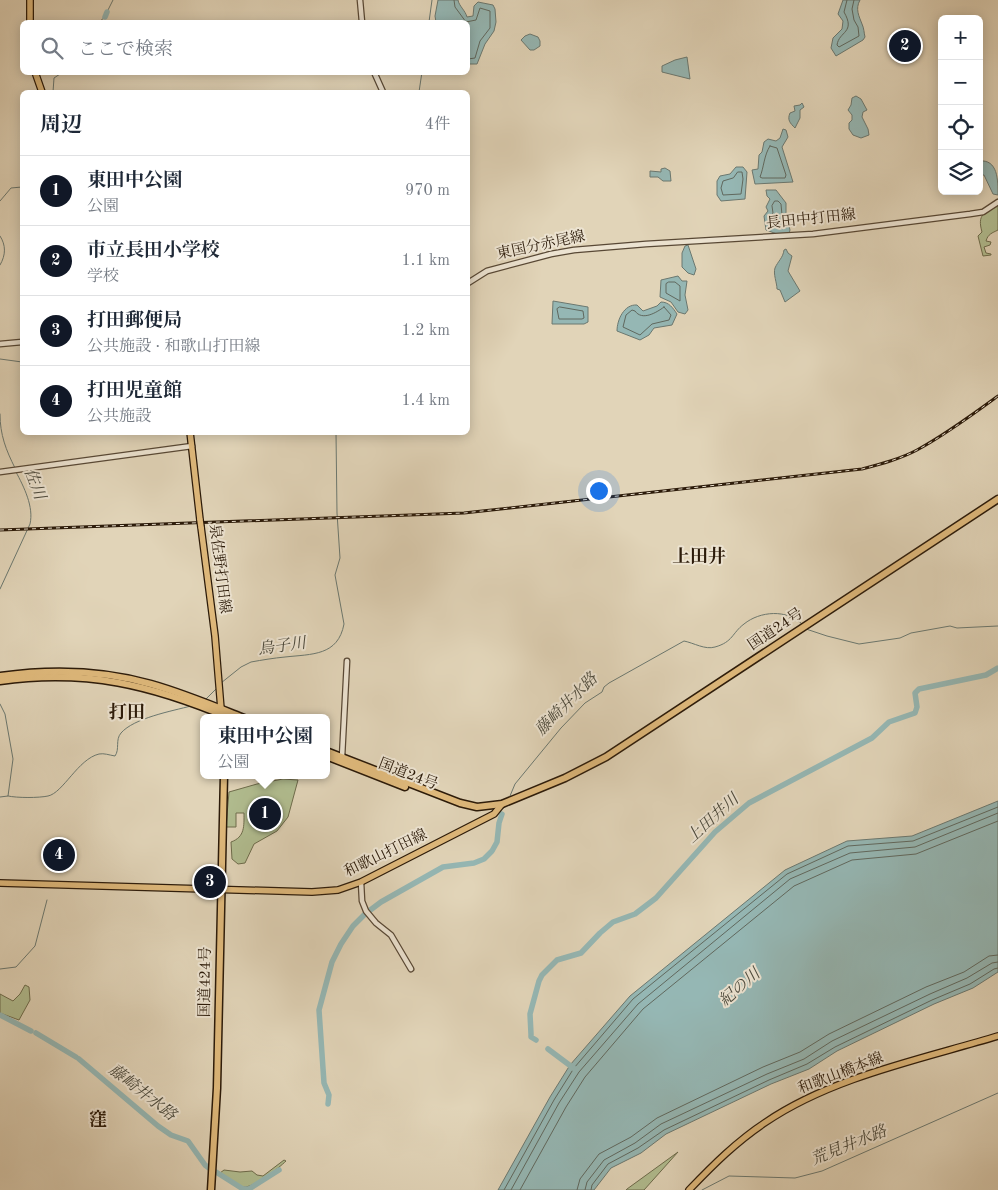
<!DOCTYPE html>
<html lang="ja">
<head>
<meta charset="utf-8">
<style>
  body { margin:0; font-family:"Old Standard TT","Noto Serif JP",serif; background:#f2f2f3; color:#1f2937 }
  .controls { position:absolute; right:15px; top:15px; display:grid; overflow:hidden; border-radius:8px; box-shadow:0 2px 12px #0003 }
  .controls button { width:45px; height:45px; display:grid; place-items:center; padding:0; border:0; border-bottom:1px solid #e0e1e3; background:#fff; color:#1f2937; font:25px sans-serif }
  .you { position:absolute; left:598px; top:490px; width:18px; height:18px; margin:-12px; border:4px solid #fff; border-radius:50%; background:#1a73e8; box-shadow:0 0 0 8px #1a73e833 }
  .badge { display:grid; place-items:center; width:32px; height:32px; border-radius:50%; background:#111827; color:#fff; font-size:16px; font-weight:700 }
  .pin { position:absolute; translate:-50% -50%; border:2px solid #fff; box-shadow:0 1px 5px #0006 }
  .popup { position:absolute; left:200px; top:714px; width:130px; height:65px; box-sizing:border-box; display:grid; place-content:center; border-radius:8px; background:#fff; filter:drop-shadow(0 1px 4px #0005); font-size:16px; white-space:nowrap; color:#747a83 }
  .popup b { font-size:19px; color:#1f2937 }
  .popup::after { content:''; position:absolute; left:50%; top:100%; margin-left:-10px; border:10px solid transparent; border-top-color:#fff }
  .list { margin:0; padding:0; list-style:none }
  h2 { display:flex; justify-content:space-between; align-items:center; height:65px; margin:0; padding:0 20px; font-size:21px }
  h2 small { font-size:16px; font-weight:400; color:#747a83 }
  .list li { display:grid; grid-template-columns:32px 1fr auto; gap:15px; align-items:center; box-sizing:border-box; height:70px; padding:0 20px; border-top:1px solid #e0e1e3 }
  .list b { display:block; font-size:19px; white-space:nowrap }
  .list p { margin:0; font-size:16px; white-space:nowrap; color:#747a83 }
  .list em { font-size:16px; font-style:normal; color:#747a83 }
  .icon { flex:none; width:28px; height:28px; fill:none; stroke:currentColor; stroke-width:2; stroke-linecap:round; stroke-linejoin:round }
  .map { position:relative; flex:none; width:998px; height:1190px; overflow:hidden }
  .search { position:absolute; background:#fff; box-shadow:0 2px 12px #0003; left:20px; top:20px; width:450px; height:55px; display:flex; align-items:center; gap:12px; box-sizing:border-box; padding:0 18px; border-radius:8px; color:#747a83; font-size:19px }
  .panel { position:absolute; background:#fff; box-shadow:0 2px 12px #0003; left:20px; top:90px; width:450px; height:345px; border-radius:8px }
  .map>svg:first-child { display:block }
  .green { fill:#b1bd90; stroke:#6e6c4c }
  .water { fill:#95b7b4; stroke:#6b7870 }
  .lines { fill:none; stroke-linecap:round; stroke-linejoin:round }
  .shore { stroke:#60685e; stroke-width:1 }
  .stream { stroke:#6b7870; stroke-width:1 }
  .river { stroke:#95b7b4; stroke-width:5.5 }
  .minor-casing { stroke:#584835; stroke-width:7 }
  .major-casing { stroke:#2b1a09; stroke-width:8 }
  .highway-casing { stroke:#2b1a09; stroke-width:9 }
  .minor { stroke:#ece3d1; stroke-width:4.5 }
  .major { stroke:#e0ba7c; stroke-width:5.5 }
  .highway { stroke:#e0ba7c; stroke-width:6 }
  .rail-casing { stroke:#2b1a09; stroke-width:3 }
  .rail { stroke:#ece3d1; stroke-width:1; stroke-dasharray:4; stroke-linecap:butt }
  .major-bridge-casing { stroke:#2b1a09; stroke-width:8; stroke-linecap:butt }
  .major-bridge { stroke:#e0ba7c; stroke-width:5.5 }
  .labels { text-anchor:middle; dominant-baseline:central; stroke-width:4; stroke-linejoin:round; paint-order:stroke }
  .street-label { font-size:15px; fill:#2b1a09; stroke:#ece3d1 }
  .water-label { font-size:16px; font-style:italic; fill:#4b493c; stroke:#ece3d1 }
  .quarter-label { font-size:18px; font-weight:bold; fill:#2b1a09; stroke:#ece3d1 }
</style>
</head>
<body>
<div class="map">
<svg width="998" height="1190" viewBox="0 0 998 1190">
  <rect width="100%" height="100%" fill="#e1d4b8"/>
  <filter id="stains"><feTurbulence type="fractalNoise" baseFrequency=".004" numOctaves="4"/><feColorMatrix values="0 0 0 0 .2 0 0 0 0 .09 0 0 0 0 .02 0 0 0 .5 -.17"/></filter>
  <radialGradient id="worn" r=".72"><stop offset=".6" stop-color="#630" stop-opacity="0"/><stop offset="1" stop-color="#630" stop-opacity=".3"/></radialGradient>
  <!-- green -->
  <g class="green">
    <path d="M998 206V230C992 233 988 234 986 241L991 242 990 245 984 247 986 253 991 254V255L983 256 978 236 982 232C977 214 984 213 998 206Z"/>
    <path d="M283 779 298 780 288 817 277 831 254 844 245 863 238 864 232 859 231 842C245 837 244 826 244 813H236V827H226L229 792 257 784Z"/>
    <polygon points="25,985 29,987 30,1000 19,1020 0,1013 0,994 13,1001 20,994"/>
    <polygon points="678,1152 644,1190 626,1190 627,1189"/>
    <path d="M284 1160 286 1161C279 1168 251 1190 241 1187 234 1184 227 1178 220 1173L224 1170 240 1172 252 1171 257 1175 263 1176Z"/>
  </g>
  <!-- water -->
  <g class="water">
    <path d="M438 0H458C459 6 465 10 467 17L473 16 474 6 478 2 493 5 495 9 496 22 494 31 485 44 477 64H468V22H436L435 16Z"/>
    <path d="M843 0H860C855 9 859 16 862 24 864 28 864 33 865 37L863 40 836 56 831 48 833 38 842 29 843 21 838 14Z"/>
    <polygon points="530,34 538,37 540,41 540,46 534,50 530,50 521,40 525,36"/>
    <polygon points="687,57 690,79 662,72 662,66 675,60"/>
    <polygon points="856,96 861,99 867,110 863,112 862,117 868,129 869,135 861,138 853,135 849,129 849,123 852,120 852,115 848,110 851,105 852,98"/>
    <path d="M802 103 804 107 800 110V118L795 128C790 123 787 120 790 113L795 111 794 106 800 105Z"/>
    <polygon points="783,129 786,130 788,137 782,147 793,182 755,184 752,170 758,169 759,155 762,152 764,142 768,139 776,141 780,138"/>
    <path d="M979 161C998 159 998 180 998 195L993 194 984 175H979Z"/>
    <polygon points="736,167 743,167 747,172 745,199 721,201 717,195 717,181 720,176 730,174"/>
    <polygon points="665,168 670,171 671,181 663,181 658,177 650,177 650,171 661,172 661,169"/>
    <polygon points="766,190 776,190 786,203 786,214 790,230 789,234 777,234 766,230 764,216 768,211 766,207 770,199 767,196"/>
    <polygon points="688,245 696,269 694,275 688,273 682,267 682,253 685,246"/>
    <path d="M786 249 788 253 792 256 788 271 800 291 785 302 780 290 777 289C777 283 773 274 775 268 778 261 783 258 784 250Z"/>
    <polygon points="678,276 682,281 687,281 685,295 688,310 685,314 678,312 671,302 660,297 661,280"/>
    <polygon points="553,301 588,307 588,322 584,324 552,324"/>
    <path d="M661 302C669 302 673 308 677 314L672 325 654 328 649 335 640 340 617 331C617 320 624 304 637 305L643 311 657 306Z"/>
    <polygon points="998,801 998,972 973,988 934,1004 837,1051 809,1069 771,1084 666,1134 641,1153 611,1168 594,1190 498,1190 550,1097 570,1065 630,996 785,870 847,841 912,836"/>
  </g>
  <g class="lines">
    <!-- shore -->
    <g class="shore">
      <polyline points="454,0 455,7 466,22 476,20 480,8 490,11 490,28 480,41 475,58 468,59"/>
      <path d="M847 0 844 12C856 33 839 31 837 45L839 47 859 36 858 27 854 20 852 9 854 0"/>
      <path d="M770 146 777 148 786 175 785 178H762L760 177C764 167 764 155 770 146Z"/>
      <polygon points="738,172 742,172 743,179 741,194 723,195 721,188 723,181 733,178"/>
      <polygon points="775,201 778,201 781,204 783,226 781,229 770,224 769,218 773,213 772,206"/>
      <polygon points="669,282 675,282 680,286 680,301 666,293 666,284"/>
      <polygon points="560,307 583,311 584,318 582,319 559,319 557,309"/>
      <path d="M664 307 671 315 669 320 652 324 640 335 623 327 626 315 632 310 635 311C642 321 656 313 664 307Z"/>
      <polyline points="504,1190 554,1100 574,1068 633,999 787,874 848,846 913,841 998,807"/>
      <polyline points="511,1190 559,1103 579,1072 638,1004 790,879 850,853 915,847 998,813"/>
      <polyline points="520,1190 566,1107 585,1077 643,1009 794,886 852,860 916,854 998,821"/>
      <polyline points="577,1190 580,1179 599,1154 631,1137 657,1118 763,1067 800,1052 829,1034 926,987 964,972 989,956 998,955"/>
      <polyline points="585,1190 587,1182 604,1160 635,1143 661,1124 767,1074 804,1059 832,1041 930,994 967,978 992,963 998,962"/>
      <polyline points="591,1190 592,1185 608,1164 638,1148 664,1130 769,1080 807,1064 835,1047 932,1000 970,984 994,969 998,968"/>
    </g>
    <!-- stream -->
    <g class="stream">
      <polyline points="107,12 113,0"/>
      <polyline points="99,22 105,17"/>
      <polyline points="429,22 432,0"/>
      <polyline points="53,92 54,78 63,72"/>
      <polyline points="419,92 422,72"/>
      <polyline points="0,201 11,188 22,187"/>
      <path d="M0 236C6 245 6 255 0 265"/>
      <polyline points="0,359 22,362"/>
      <path d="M0 414C0 435 6 450 15 468"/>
      <path d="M0 589 30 524C34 507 24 487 16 472"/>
      <polyline points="806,629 827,636 859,644 900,638 911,633 950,626 957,628 998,626"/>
      <path d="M221 683 241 667 251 662C262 660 274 658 285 657 312 654 338 656 344 624L335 575 340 558 337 513 336 432"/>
      <polyline points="206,699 217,688"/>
      <polyline points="0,704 5,714 13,759 8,796 0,797"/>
      <path d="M8 796C17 798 39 798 48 796 63 793 78 759 99 754 104 753 109 755 115 756 120 749 115 740 121 733 134 718 172 711 191 706"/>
      <path d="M510 796 515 784 561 728 585 703 602 692 604 687 609 683 684 641C694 643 705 650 715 647 733 642 732 633 744 624 760 611 787 609 802 624"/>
      <polyline points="0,969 16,967 35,946 47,900"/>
      <polyline points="702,1190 729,1176 795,1178 822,1171 998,1093"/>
    </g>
    <!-- river -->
    <g class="river">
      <polyline points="105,17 107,12"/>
      <polyline points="0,1015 31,1031"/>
      <polyline points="36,1033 76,1057"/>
      <polyline points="536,1040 531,1037 531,1034 530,1014 539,981 542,975 557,960 581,953 600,933 613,922 635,914 656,898 715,832 749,803 872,738 889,722 915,713 917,707 915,693 919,689 986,675 998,668"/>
      <polyline points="548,1049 576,1070"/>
      <polyline points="79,1059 158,1126 171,1135 188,1141 205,1165 209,1168"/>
      <polyline points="328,1104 329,1095 324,1083 319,1010 332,962 341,944 353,926 365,914 381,902 443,867 474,863 484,859 492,851 497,842 499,823 502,814"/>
      <polyline points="216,1172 243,1189 249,1189 279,1170"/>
    </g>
    <!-- minor casing -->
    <g class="minor-casing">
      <g id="minor">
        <polyline points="360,0 362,22"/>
        <polyline points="374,72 383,92"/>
        <polyline points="468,283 487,271 551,254 574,250 646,244 813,234 970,214 983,212 998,202"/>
        <polyline points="0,344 22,342"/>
        <polyline points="0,472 192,446"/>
        <polyline points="342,757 347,661"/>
        <polyline points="361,882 362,901 366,911 376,923 391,935 411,969"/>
      </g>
    </g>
    <!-- major casing -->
    <g class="major-casing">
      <g id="major">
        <polyline points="30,22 30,0"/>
        <polyline points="35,72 42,92"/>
        <polyline points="190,432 200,520"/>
        <polyline points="201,527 215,636 221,709"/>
        <polyline points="0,883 312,892 338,890 361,882 494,814 502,804"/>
        <path d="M689 1190C713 1165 737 1141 766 1122 832 1077 922 1059 998 1036"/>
      </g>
    </g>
    <!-- highway casing -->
    <g class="highway-casing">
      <g id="highway">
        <path d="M0 676C50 669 102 670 151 684 183 693 214 706 244 718"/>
        <path d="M0 681C87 669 151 685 230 718"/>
        <polyline points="326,751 460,803 477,807 502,804 565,778 606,757 998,499"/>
        <polyline points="326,756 405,787"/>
        <polyline points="211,1190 217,1088 224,775"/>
      </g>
    </g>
    <!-- minor -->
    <use href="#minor" class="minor"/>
    <!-- major -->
    <use href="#major" class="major"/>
    <!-- highway -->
    <use href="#highway" class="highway"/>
    <!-- rail casing -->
    <g class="rail-casing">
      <path id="rail" d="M0 530 464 513 862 469C881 464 900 459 917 450 945 435 972 415 998 396"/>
    </g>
    <!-- rail -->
    <use href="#rail" class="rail"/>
    <!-- major-bridge casing -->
    <g class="major-bridge-casing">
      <polyline id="major-bridge" points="200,520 201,527"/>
    </g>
    <!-- major-bridge -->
    <use href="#major-bridge" class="major-bridge"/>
  </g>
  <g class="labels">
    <!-- street labels -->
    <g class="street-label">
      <text transform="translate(811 220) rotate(-6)">長田中打田線</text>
      <text transform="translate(541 246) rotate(-12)">東国分赤尾線</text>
      <text transform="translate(219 569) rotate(83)">泉佐野打田線</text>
      <text transform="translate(776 630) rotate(-34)">国道24号</text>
      <text transform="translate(408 775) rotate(21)">国道24号</text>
      <text transform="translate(386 854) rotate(-26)">和歌山打田線</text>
      <text transform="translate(206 982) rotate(-89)">国道424号</text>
      <text transform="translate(841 1074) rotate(-21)">和歌山橋本線</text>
    </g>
    <!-- water labels -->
    <g class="water-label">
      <text transform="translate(34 484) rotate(69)">佐川</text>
      <text transform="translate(282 647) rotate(-8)">烏子川</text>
      <text transform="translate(567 705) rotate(-45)">藤崎井水路</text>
      <text transform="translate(713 819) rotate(-42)">上田井川</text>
      <text transform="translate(740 988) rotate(-41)">紀の川</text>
      <text transform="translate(142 1093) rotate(38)">藤崎井水路</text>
      <text transform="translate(849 1146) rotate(-22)">荒見井水路</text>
    </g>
    <!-- quarter labels -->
    <g class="quarter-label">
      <text x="699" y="557">上田井</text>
      <text x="127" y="713">打田</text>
      <text x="98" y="1120">窪</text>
    </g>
  </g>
  <rect width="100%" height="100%" filter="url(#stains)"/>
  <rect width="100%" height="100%" fill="url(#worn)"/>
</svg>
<div class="controls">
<button>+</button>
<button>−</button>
<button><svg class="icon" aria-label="locate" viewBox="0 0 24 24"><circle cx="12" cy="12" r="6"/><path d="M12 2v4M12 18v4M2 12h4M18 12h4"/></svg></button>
<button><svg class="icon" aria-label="layers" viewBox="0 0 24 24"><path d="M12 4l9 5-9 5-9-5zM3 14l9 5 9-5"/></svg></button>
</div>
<div class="you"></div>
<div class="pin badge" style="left:265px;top:814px">1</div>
<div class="popup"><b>東田中公園</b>公園</div>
<div class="pin badge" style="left:905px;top:46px">2</div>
<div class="pin badge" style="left:210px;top:882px">3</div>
<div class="pin badge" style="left:59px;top:855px">4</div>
<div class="search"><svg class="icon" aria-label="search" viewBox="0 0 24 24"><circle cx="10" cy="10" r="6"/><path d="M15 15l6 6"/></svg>ここで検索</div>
<section class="panel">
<h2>周辺<small>4件</small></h2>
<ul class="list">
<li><span class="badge">1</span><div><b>東田中公園</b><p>公園</p></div><em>970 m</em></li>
<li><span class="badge">2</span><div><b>市立長田小学校</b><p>学校</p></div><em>1.1 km</em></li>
<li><span class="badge">3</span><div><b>打田郵便局</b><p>公共施設 · 和歌山打田線</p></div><em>1.2 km</em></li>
<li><span class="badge">4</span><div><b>打田児童館</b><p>公共施設</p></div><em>1.4 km</em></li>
</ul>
</section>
</div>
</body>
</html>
